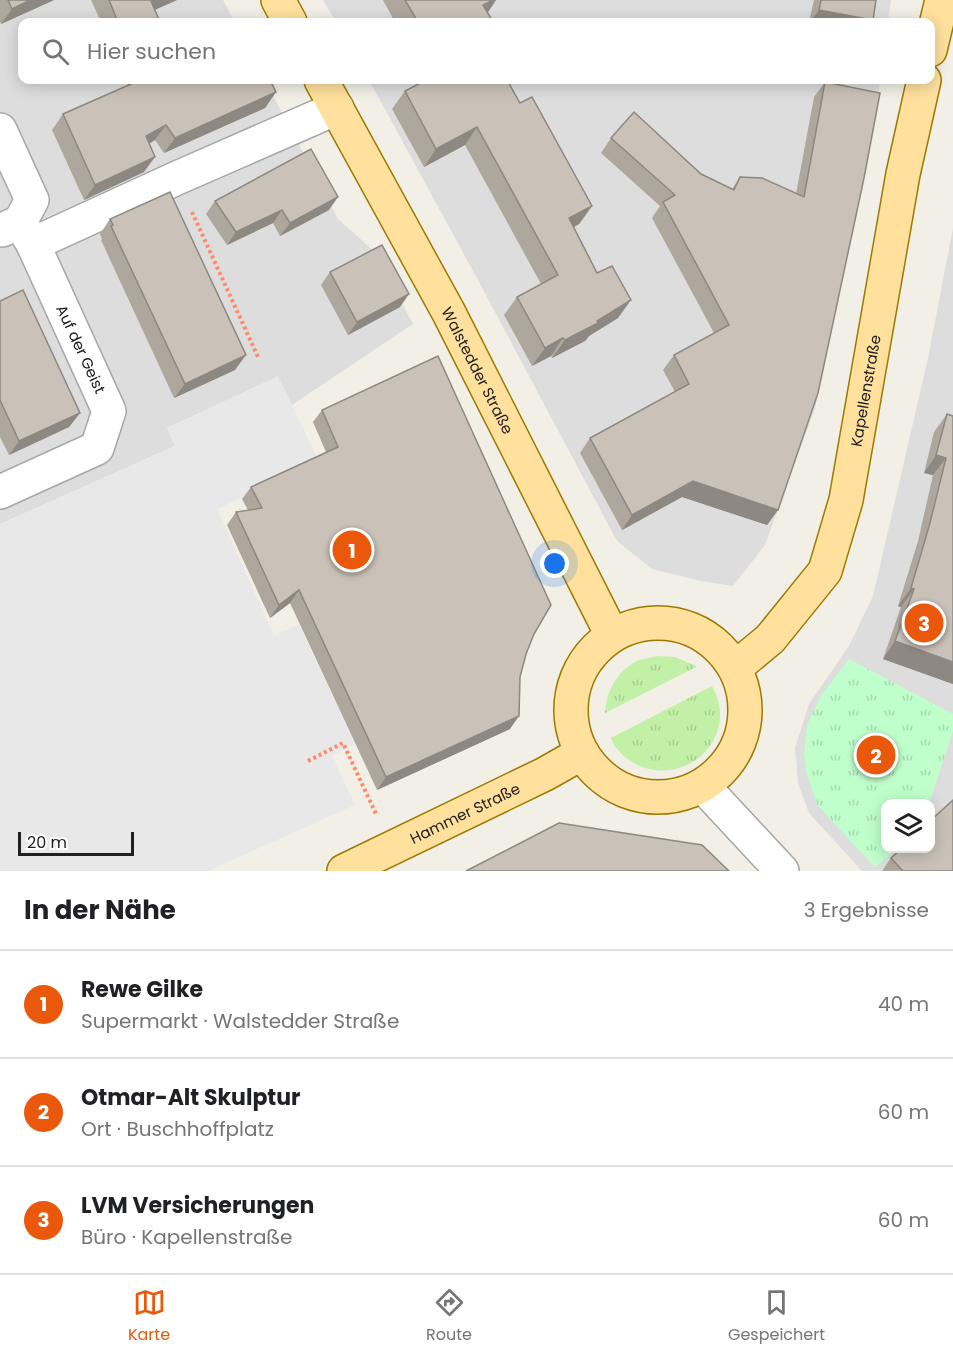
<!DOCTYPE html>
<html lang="de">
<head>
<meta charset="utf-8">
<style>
  body { margin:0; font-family:Poppins,sans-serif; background:#f6f6f6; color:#202124 }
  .controls { position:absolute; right:18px; bottom:18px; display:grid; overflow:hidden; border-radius:12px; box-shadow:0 3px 15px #0003 }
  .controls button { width:54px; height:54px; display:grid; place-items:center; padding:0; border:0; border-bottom:2px solid #e0e0e0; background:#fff; color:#202124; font:30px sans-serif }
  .scale { position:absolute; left:18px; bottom:15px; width:116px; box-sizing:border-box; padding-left:6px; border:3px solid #202020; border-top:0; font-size:16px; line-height:21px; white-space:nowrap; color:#202020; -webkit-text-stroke:4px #fff; paint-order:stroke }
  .you { position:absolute; left:555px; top:564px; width:21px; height:21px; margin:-15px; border:4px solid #fff; border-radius:50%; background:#1a73e8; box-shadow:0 0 0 9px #1a73e833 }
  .badge { display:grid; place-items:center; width:39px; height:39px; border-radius:50%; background:#ea580c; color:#fff; font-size:20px; font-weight:700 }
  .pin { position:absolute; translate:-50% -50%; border:3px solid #fff; box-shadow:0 2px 6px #0006 }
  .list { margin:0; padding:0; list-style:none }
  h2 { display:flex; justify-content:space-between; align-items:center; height:78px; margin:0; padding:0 24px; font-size:26px }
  h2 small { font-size:20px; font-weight:400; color:#757577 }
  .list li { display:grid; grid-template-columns:39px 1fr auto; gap:18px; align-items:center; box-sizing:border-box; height:108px; padding:0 24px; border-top:2px solid #e0e0e0 }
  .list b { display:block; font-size:22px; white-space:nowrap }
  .list p { margin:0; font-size:20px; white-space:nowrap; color:#757577 }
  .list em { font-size:20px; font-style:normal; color:#757577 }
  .icon { flex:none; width:33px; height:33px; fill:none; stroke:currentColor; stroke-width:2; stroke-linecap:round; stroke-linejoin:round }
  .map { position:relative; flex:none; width:953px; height:871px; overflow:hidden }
  .search { position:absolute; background:#fff; box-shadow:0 3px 15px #0003; left:18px; right:18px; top:18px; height:66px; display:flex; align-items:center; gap:15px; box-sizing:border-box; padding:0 21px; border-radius:12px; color:#757577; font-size:22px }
  .sheet { height:402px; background:#fff }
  nav { display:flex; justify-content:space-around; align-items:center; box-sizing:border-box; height:84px; border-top:2px solid #e0e0e0; background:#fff; font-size:16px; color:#757577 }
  nav a { display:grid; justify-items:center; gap:3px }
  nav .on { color:#ea580c }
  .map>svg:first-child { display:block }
  .residential { fill:#dedddd; fill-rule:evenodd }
  .grass { fill:url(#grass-tufts) }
  .park { fill:url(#park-tufts) }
  .parking { fill:#e8e8e8 }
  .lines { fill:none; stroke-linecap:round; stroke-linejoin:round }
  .minor-casing { stroke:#a7a7a7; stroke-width:36 }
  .major-casing { stroke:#9c7a00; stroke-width:36 }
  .path { stroke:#ff8a69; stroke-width:4; stroke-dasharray:3 3; stroke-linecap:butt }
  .minor { stroke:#fff; stroke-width:33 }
  .major { stroke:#ffe09d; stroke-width:33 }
  .wall { fill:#aea79e }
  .shaded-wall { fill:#8d8881 }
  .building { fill:#cac2b8; stroke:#8d8881; stroke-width:1.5 }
  .labels { text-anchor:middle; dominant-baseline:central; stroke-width:5; stroke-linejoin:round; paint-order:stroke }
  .street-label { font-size:15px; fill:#202020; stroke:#fff }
</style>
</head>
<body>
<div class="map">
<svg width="953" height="871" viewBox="0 0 953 871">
  <defs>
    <pattern id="grass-tufts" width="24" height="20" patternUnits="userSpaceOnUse" patternTransform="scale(1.5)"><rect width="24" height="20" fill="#c3f0a7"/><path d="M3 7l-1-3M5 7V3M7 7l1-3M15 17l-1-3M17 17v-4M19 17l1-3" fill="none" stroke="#a7ce8f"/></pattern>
    <pattern id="park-tufts" width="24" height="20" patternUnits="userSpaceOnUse" patternTransform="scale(1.5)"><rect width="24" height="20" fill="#c0ffcc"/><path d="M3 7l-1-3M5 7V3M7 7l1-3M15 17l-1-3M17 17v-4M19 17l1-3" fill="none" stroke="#a5daaf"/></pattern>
  </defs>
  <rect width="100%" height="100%" fill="#f2efe6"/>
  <!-- residential -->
  <g class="residential">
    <polygon points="0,0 223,0 235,22 22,22 22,80 265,80 338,219 375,252 413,324 292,405 278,377 167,428 175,446 0,524"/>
    <polygon points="323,0 891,0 888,22 336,22"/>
    <polygon points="369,80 880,80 877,105 815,408 765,545 733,586 701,581 652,569 617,541 479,282"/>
    <path d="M953 228V871H862L809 813 798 783 795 748 809 704 849 646 873 596 928 358ZM886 804H930V848H886Z"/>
  </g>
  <!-- grass -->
  <g class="grass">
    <path d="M656 656 675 657 694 665 696 667 605 713C606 692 617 671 637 661 642 659 650 658 656 656Z"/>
    <path d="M712 686C717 695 721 707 720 718 716 761 669 784 632 762 623 756 614 748 611 738Z"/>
  </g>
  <!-- park -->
  <polygon class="park" points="849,659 953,714 953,731 929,803 886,804 886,848 897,849 875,867 818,806 807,776 804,755 807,725 822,694"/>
  <!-- parking -->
  <polygon class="parking" points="278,376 319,462 217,509 274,636 299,624 355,744 332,756 355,805 208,871 0,871 0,524 175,446 167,428"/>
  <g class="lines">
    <!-- minor casing -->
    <g class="minor-casing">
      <g id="minor">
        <polyline points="0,130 32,200 20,222 2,230"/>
        <polyline points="33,244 177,178 337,108"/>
        <polyline points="0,492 97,448 109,411 33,244 20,222"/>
        <polyline points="703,786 782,871"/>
      </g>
    </g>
    <!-- major casing -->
    <g class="major-casing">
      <g id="major">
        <polyline points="278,0 290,22"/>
        <polyline points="930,50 942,0"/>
        <path id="s1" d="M321 80 449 313 612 635"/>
        <circle cx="658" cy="710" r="87"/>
        <path id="s2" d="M735 668 770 639 825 571 846 500 903 174 924 80"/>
        <path id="s3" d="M344 871 545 774 582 753"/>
      </g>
    </g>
    <!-- path -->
    <g class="path">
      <polyline points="192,212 258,357"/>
      <polyline points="308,761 343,743 377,816"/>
    </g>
    <!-- minor -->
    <use href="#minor" class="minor"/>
    <!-- major -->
    <use href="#major" class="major"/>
  </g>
  <!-- wall -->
  <g class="wall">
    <polygon points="0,0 54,0 1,24 0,22"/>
    <polygon points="91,0 177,0 155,10 160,22 101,22"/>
    <polygon points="383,0 496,0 487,13 493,22 395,22"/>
    <polygon points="814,0 876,0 871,22 809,22"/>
    <polygon points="125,80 270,80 276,92 265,108 164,153 155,140 149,144 144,172 84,200 52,130 63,114 128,85"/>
    <polygon points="825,82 778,510 767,525 682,497 622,530 580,453 590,438 675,392 663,370 674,355 714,333 652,218 660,206 601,153 611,138 701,174 732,189 740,177 796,194 814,97"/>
    <polygon points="405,91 520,103 592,206 579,224 574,227 618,318 589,336 585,341 552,358 551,356 532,366 504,315 517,297 541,284 465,145 424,167 392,109"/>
    <polygon points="215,201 329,210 280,236 273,223 227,245 206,214"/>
    <polygon points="110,219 235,370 174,398 101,240 102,239 100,234"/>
    <polygon points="330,272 400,307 348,335 321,285"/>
    <polygon points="0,301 80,413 69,427 9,455 0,437"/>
    <polygon points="322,410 534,634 526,654 520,677 510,729 377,790 290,603 270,618 227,525 236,512 248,510 242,499 251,487 326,452 313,422"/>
    <polygon points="947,414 953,416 953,684 883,659 901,607 898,606 918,541 933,475 924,473 934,432"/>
    <polygon points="891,858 953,871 882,871"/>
  </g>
  <!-- shaded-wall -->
  <g class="shaded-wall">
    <polygon points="30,0 54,0 1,24 12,9"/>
    <polygon points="153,0 177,0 140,16 151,1"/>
    <polygon points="493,0 496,0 486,15 483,5"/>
    <polygon points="819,10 873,20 871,22 810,22"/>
    <polygon points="276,92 265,108 164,153 175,138"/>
    <polygon points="166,125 155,140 135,152 146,136"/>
    <polygon points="477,127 465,145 424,167 436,149"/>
    <polygon points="155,157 144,172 84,200 95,185"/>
    <polygon points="338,197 329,210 280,236 290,223"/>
    <polygon points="592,206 579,224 557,237 569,218"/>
    <polygon points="282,210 273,223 227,245 236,232"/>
    <polygon points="409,294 400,307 348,335 357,322"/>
    <polygon points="631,300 618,318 589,336 585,341 552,358 565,340"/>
    <polygon points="563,338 551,356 532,366 545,348"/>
    <polygon points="246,355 235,370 174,398 185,384"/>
    <polygon points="80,413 69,427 9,455 19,441"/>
    <polygon points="936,455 946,458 933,475 924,473"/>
    <polygon points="693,481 778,510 767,525 682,497 622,530 632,515"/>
    <polygon points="911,588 914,589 901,607 898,606"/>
    <polygon points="299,590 290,603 270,618 279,605"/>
    <polygon points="895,641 953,662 953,684 883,659"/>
    <polygon points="519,716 510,729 377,790 386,777"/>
  </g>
  <!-- building -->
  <g class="building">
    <polygon points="8,0 30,0 12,9"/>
    <polygon points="109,0 153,0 151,1 160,22 118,22"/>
    <polygon points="405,0 493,0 483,5 493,22 418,22"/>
    <polygon points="821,0 876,0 873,20 819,10"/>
    <polygon points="140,80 270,80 276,92 175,138 166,125 146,136 155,157 95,185 63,114"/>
    <polygon points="426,80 507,80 520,103 532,97 592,206 569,218 597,273 612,266 631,300 597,321 598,323 565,340 563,338 545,348 517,297 558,275 477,127 436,149 405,91"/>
    <polygon points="825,82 880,93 864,178 818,393 778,510 693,481 632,515 590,438 689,384 674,355 729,325 663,202 675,195 611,138 634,112 701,174 734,190 740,177 762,178 804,197"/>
    <polygon points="311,149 338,197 290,223 282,210 236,232 215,201"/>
    <polygon points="170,192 246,355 185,384 111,226 113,225 110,219"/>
    <polygon points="382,245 409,294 357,322 330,272"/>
    <polygon points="23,290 80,413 19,441 0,400 0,301"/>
    <polygon points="438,356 551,605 534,634 526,654 520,677 519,716 386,777 299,590 279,605 236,512 262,508 251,487 338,447 322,410"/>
    <polygon points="947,414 953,416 953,662 895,641 914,589 911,588 930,523 946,458 936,455"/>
    <polygon points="953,800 953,871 903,871 891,858 901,849 930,849 930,821"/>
    <polygon points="559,823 702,845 729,871 466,871"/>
  </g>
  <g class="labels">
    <!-- street labels -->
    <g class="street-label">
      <text transform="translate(81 349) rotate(65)">Auf der Geist</text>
      <text stroke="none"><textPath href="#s1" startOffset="330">Walstedder Straße</textPath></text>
      <text stroke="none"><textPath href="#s2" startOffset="318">Kapellenstraße</textPath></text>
      <text stroke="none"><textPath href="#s3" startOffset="134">Hammer Straße</textPath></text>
    </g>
  </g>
</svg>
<div class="controls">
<button><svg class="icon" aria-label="layers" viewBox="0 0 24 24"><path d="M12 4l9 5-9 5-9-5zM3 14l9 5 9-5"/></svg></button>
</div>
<div class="scale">20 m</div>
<div class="you"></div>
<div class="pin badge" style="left:352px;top:550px">1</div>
<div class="pin badge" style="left:876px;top:755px">2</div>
<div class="pin badge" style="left:924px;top:623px">3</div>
<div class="search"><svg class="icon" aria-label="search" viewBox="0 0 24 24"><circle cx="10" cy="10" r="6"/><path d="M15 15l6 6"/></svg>Hier suchen</div>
</div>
<section class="sheet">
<h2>In der Nähe<small>3 Ergebnisse</small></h2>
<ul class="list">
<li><span class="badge">1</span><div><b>Rewe Gilke</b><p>Supermarkt · Walstedder Straße</p></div><em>40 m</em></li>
<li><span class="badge">2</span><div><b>Otmar-Alt Skulptur</b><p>Ort · Buschhoffplatz</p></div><em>60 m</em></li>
<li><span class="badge">3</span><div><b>LVM Versicherungen</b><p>Büro · Kapellenstraße</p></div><em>60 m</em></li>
</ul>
</section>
<nav>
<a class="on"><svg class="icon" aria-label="map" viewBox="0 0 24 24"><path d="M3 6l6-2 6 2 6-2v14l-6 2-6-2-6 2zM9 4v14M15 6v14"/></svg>Karte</a>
<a><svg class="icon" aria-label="directions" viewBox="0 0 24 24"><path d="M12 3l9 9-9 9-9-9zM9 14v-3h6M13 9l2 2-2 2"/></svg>Route</a>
<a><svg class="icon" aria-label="saved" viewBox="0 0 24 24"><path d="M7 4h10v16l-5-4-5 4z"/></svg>Gespeichert</a>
</nav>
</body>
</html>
